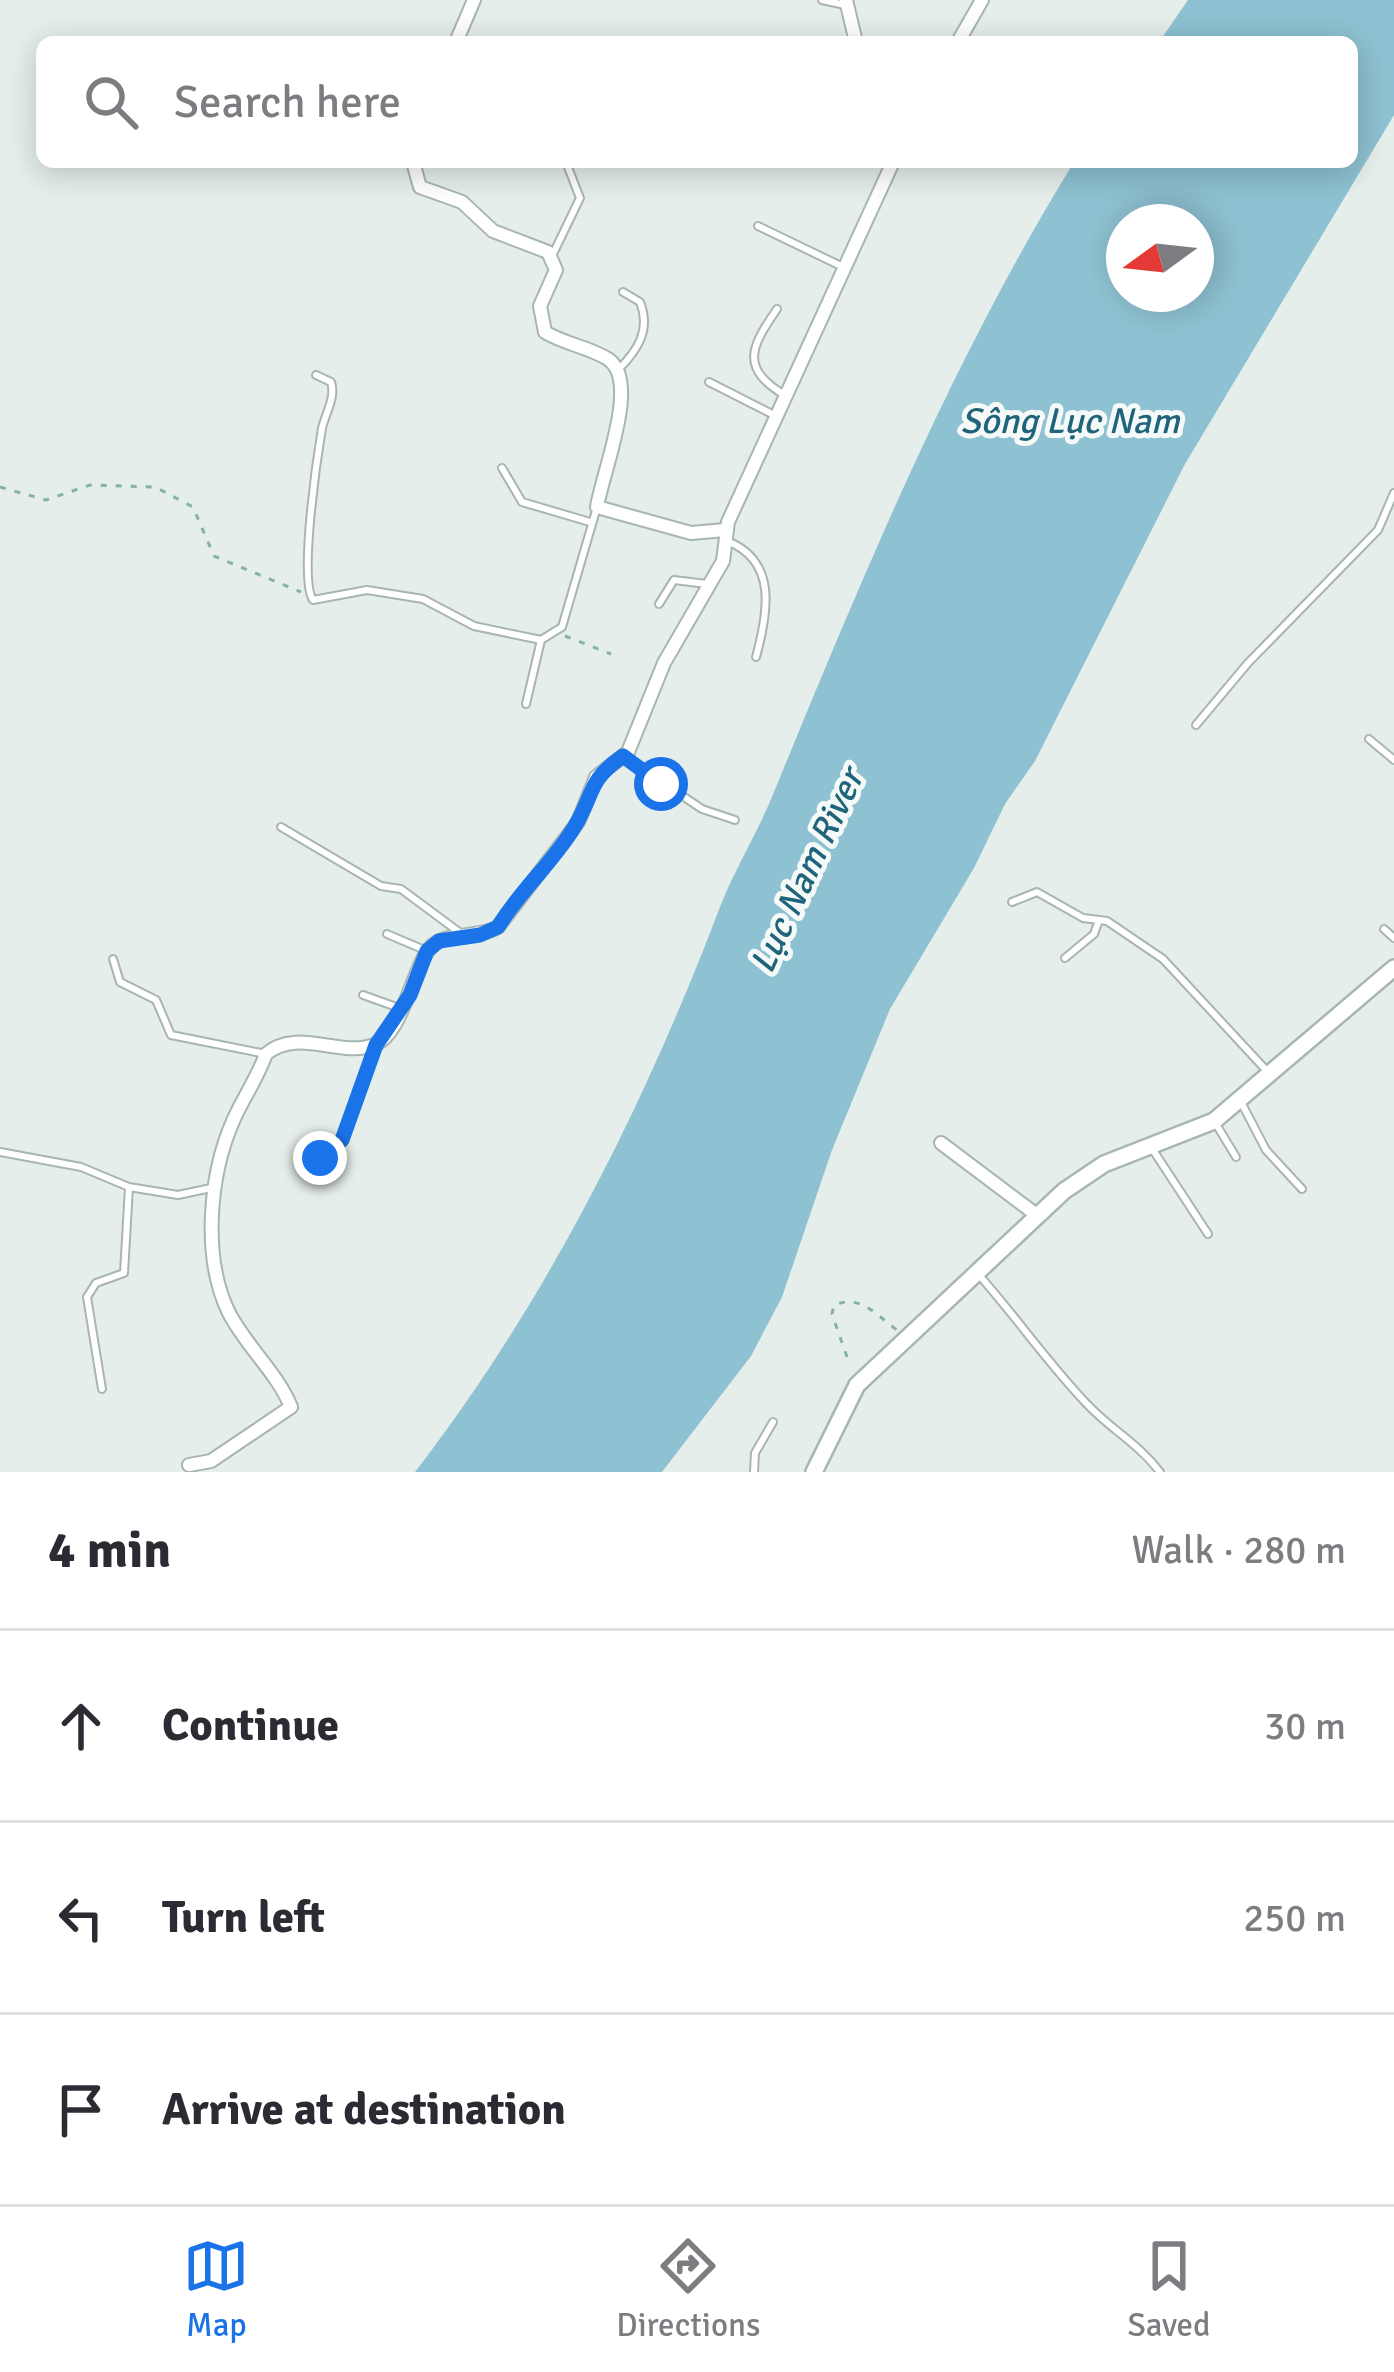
<!DOCTYPE html>
<html lang="en">
<head>
<meta charset="utf-8">
<style>
  body { margin:0; font-family:Signika,sans-serif; background:#f2f2f3; color:#2b2b33 }
  .compass { position:absolute; left:1106px; top:204px; width:108px; height:108px; border-radius:50%; background:#fff; box-shadow:0 6px 30px #0003; rotate:255deg }
  .stop { position:absolute; width:36px; height:36px; margin:-27px; border:9px solid #1a73e8; border-radius:50%; background:#fff }
  .stop.end { background:#1a73e8; border-color:#fff; box-shadow:0 3px 12px #0008 }
  .list { margin:0; padding:0; list-style:none }
  h2 { display:flex; justify-content:space-between; align-items:center; height:156px; margin:0; padding:0 48px; font-size:51px }
  h2 small { font-size:39px; font-weight:400; color:#7c7c81 }
  .list li { display:grid; grid-template-columns:78px 1fr auto; gap:36px; align-items:center; box-sizing:border-box; height:192px; padding:0 48px; border-top:3px solid #e1e1e2 }
  .list b { display:block; font-size:45px; white-space:nowrap }
  .list em { font-size:39px; font-style:normal; color:#7c7c81 }
  .icon { flex:none; width:66px; height:66px; fill:none; stroke:currentColor; stroke-width:2; stroke-linecap:round; stroke-linejoin:round }
  .map { position:relative; flex:none; width:1394px; height:1472px; overflow:hidden }
  .search { position:absolute; background:#fff; box-shadow:0 6px 30px #0003; left:36px; right:36px; top:36px; height:132px; display:flex; align-items:center; gap:30px; box-sizing:border-box; padding:0 42px; border-radius:18px; color:#7c7c81; font-size:45px }
  .sheet { height:732px; background:#fff }
  nav { display:flex; justify-content:space-around; align-items:center; box-sizing:border-box; height:168px; border-top:3px solid #e1e1e2; background:#fff; font-size:33px; color:#7c7c81 }
  nav a { display:grid; justify-items:center; gap:6px }
  nav .on { color:#1a73e8 }
  .map>svg:first-child { display:block }
  .water { fill:#8ec1d1; fill-rule:evenodd }
  .lines { fill:none; stroke-linecap:round; stroke-linejoin:round }
  .service-casing { stroke:#a7b6b2; stroke-width:10 }
  .minor-casing { stroke:#a7b6b2; stroke-width:16 }
  .tertiary-casing { stroke:#a7b6b2; stroke-width:20 }
  .path { stroke:#86b1a7; stroke-width:3; stroke-dasharray:6 9; stroke-linecap:butt }
  .service { stroke:#fff; stroke-width:6 }
  .minor { stroke:#fff; stroke-width:12 }
  .tertiary { stroke:#fff; stroke-width:15 }
  .route { stroke:#1a73e8; stroke-width:15 }
  .labels { text-anchor:middle; dominant-baseline:central; stroke-width:10; stroke-linejoin:round; paint-order:stroke }
  .water-label { font-size:36px; font-style:italic; fill:#1f647b; stroke:#f5faf8 }
</style>
</head>
<body>
<div class="map">
<svg width="1394" height="1472" viewBox="0 0 1394 1472">
  <rect width="100%" height="100%" fill="#e5eeea"/>
  <!-- water -->
  <path class="water" d="M1188 0H1394V115L1185 464 1035 761 1005 804 974 868 890 1009 832 1150 782 1297 751 1356 662 1472H415C546 1302 644 1107 720 907 735 868 758 832 774 792 862 577 952 360 1074 162H1352V42H1159ZM1124 222H1196V294H1124Z"/>
  <g class="lines">
    <!-- service casing -->
    <g class="service-casing">
      <g id="service">
        <polyline points="822,0 845,5"/>
        <polyline points="758,226 843,267"/>
        <polyline points="553,254 580,198 566,162"/>
        <path d="M777 309C751 347 739 368 786 396"/>
        <path d="M618 370C638 350 651 330 640 302L623 292"/>
        <path d="M316 375 331 382C336 397 326 412 322 428 317 458 299 579 313 600L367 590 423 599 474 626 541 640 562 627 597 507"/>
        <polyline points="709,382 776,416"/>
        <polyline points="502,468 522,502 590,522"/>
        <path d="M727 541C778 561 768 613 756 657"/>
        <polyline points="659,604 674,580 707,584"/>
        <polyline points="526,704 541,640"/>
        <polyline points="1196,725 1248,663 1378,530 1394,493"/>
        <polyline points="1369,739 1394,760"/>
        <polyline points="623,756 702,809 735,820"/>
        <polyline points="281,827 381,886 401,889 463,935"/>
        <polyline points="1012,902 1037,892 1083,918 1107,921 1163,959 1266,1070"/>
        <polyline points="1384,929 1394,938"/>
        <polyline points="387,934 427,951"/>
        <polyline points="1065,958 1094,934 1099,920"/>
        <polyline points="113,959 120,982 156,1000 171,1035 266,1054"/>
        <polyline points="363,995 402,1009"/>
        <polyline points="1241,1102 1266,1150 1302,1189"/>
        <polyline points="1216,1124 1236,1157"/>
        <polyline points="1153,1150 1208,1234"/>
        <polyline points="0,1152 81,1167 129,1187"/>
        <polyline points="320,1158 342,1140 374,1048"/>
        <path d="M979 1275C1016 1317 1048 1363 1086 1403 1111 1430 1138 1443 1160 1472"/>
        <polyline points="102,1389 87,1297 96,1283 124,1273 129,1187 178,1195 211,1188"/>
        <polyline points="754,1472 755,1453 773,1422"/>
      </g>
    </g>
    <!-- minor casing -->
    <g class="minor-casing">
      <g id="minor">
        <polyline points="846,0 856,42"/>
        <polyline points="456,42 474,0"/>
        <polyline points="958,42 982,0"/>
        <path d="M413 162 420 187 462 202 493 231 548 252 556 270 540 306 545 332C564 344 589 347 608 359 641 381 602 473 597 507L691 533 725 530"/>
        <polyline points="941,1143 1038,1216"/>
        <path d="M189 1465 211 1461 291 1407C278 1374 246 1346 229 1313 202 1258 209 1176 233 1121 243 1098 257 1079 266 1054 298 1027 339 1058 374 1045 402 1035 412 971 429 949 443 931 478 939 498 927L578 822 596 777 628 752 664 663 723 561 728 522 893 162"/>
      </g>
    </g>
    <!-- tertiary casing -->
    <g class="tertiary-casing">
      <polyline id="tertiary" points="814,1472 857,1385 1064,1191 1104,1164 1214,1121 1394,968"/>
    </g>
    <!-- path -->
    <g class="path">
      <polyline points="0,487 46,500 90,485 155,487 193,507 214,556 301,592"/>
      <polyline points="565,636 611,654"/>
      <path d="M847 1357 832 1314 834 1305C861 1294 876 1315 897 1330"/>
    </g>
    <!-- service -->
    <use href="#service" class="service"/>
    <!-- minor -->
    <use href="#minor" class="minor"/>
    <!-- tertiary -->
    <use href="#tertiary" class="tertiary"/>
  </g>
  <g class="lines">
    <!-- route -->
    <path class="route" d="M320 1158 342 1140 376 1045 410 995 427 951 439 941 480 935 498 927C520 890 553 863 575 826 595 793 587 781 623 756L661 784"/>
  </g>
  <g class="labels">
    <!-- water labels -->
    <g class="water-label">
      <text x="1070" y="421">Sông Lục Nam</text>
      <text transform="translate(807 871) rotate(-65)">Lục Nam River</text>
    </g>
  </g>
</svg>
<svg class="compass" viewBox="-18 -18 36 36"><path d="M0-13l5 13h-10z" fill="#e53935"/><path d="M0 13l5-13h-10z" fill="#7c7c81"/></svg>
<div class="stop" style="left:661px;top:784px"></div>
<div class="stop end" style="left:320px;top:1158px"></div>
<div class="search"><svg class="icon" aria-label="search" viewBox="0 0 24 24"><circle cx="10" cy="10" r="6"/><path d="M15 15l6 6"/></svg>Search here</div>
</div>
<section class="sheet">
<h2>4 min<small>Walk · 280 m</small></h2>
<ul class="list">
<li><svg class="icon" aria-label="ahead" viewBox="0 0 24 24"><path d="M12 20V5M6 11l6-6 6 6"/></svg><div><b>Continue</b></div><em>30 m</em></li>
<li><svg class="icon" aria-label="left" viewBox="0 0 24 24"><path d="M17 20v-9H6M10 6l-5 5 5 5"/></svg><div><b>Turn left</b></div><em>250 m</em></li>
<li><svg class="icon" aria-label="arrive" viewBox="0 0 24 24"><path d="M6 21V4h12l-3 4 3 4H6"/></svg><div><b>Arrive at destination</b></div></li>
</ul>
</section>
<nav>
<a class="on"><svg class="icon" aria-label="map" viewBox="0 0 24 24"><path d="M3 6l6-2 6 2 6-2v14l-6 2-6-2-6 2zM9 4v14M15 6v14"/></svg>Map</a>
<a><svg class="icon" aria-label="directions" viewBox="0 0 24 24"><path d="M12 3l9 9-9 9-9-9zM9 14v-3h6M13 9l2 2-2 2"/></svg>Directions</a>
<a><svg class="icon" aria-label="saved" viewBox="0 0 24 24"><path d="M7 4h10v16l-5-4-5 4z"/></svg>Saved</a>
</nav>
</body>
</html>
